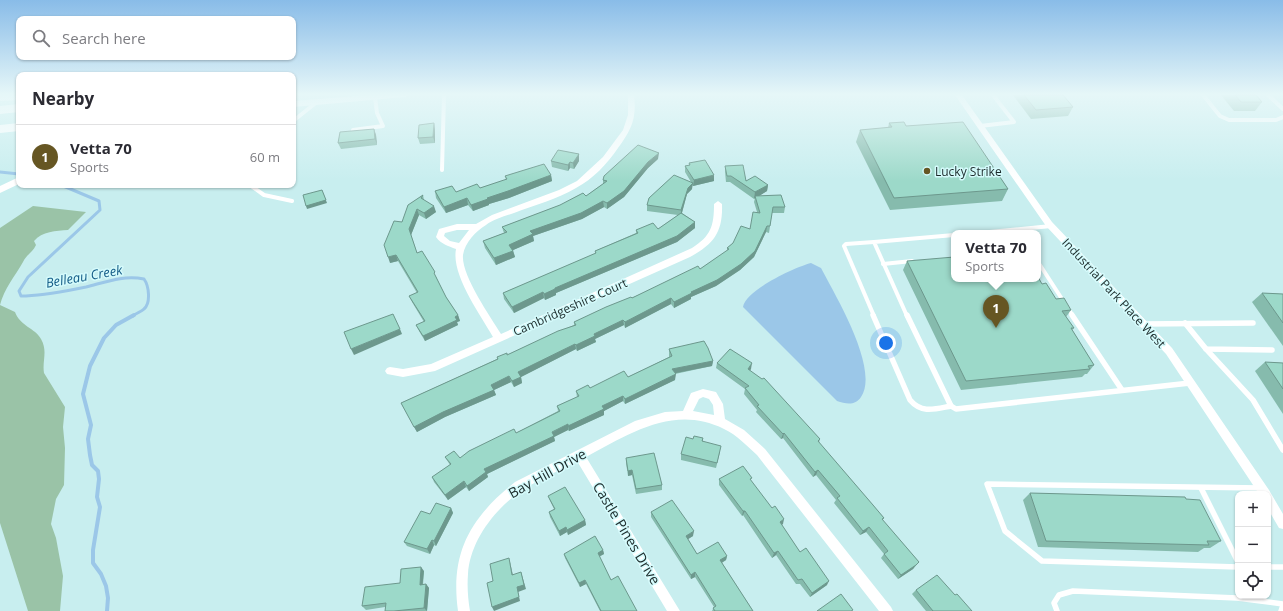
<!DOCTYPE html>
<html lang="en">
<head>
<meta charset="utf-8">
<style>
  body { margin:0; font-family:"Open Sans",sans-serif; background:#f7f7f7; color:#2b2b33 }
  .controls { position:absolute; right:12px; bottom:12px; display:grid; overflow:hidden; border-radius:8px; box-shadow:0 1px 3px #0004 }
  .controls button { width:36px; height:36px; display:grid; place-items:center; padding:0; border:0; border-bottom:1px solid #e1e1e2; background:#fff; color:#2b2b33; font:20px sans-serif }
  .you { position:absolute; left:886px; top:343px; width:14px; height:14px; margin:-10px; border:3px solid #fff; border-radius:50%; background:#1a73e8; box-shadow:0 0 0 6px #1a73e833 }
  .badge { display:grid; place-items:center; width:26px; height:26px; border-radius:50%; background:#665623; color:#fff; font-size:13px; font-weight:700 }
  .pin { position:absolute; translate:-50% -33px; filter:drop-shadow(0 1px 2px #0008) }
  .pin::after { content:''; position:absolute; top:21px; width:14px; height:12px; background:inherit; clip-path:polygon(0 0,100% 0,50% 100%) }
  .popup { position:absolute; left:951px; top:230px; width:90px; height:52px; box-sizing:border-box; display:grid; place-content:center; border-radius:8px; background:#fff; filter:drop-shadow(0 1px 3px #0005); font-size:13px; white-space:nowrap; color:#7c7c81 }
  .popup b { font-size:15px; color:#2b2b33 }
  .popup::after { content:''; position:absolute; left:50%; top:100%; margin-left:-8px; border:8px solid transparent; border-top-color:#fff }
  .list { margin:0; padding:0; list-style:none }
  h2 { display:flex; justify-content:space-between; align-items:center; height:52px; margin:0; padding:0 16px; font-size:17px }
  h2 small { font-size:13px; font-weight:400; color:#7c7c81 }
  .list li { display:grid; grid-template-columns:26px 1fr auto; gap:12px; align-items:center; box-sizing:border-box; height:64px; padding:0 16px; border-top:1px solid #e1e1e2 }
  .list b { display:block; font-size:15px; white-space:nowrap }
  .list p { margin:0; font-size:13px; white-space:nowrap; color:#7c7c81 }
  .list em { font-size:13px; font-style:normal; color:#7c7c81 }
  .icon { flex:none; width:22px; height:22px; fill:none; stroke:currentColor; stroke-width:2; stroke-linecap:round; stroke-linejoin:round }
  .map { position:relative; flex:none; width:1283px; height:611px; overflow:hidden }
  .search { position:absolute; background:#fff; box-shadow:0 1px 3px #0004; left:16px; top:16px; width:280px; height:44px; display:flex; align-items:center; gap:10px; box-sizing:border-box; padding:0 14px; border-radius:8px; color:#7c7c81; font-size:15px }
  .panel { position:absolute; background:#fff; box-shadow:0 1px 3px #0004; left:16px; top:72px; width:280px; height:116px; border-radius:8px }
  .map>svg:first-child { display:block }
  .green { fill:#9ac3a7 }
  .water { fill:#9bc7e8 }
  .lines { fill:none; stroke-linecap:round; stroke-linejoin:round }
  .stream-far1 { stroke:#9bc7e8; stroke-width:3 }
  .stream { stroke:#9bc7e8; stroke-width:4 }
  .service-far1 { stroke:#fff; stroke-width:4 }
  .service { stroke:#fff; stroke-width:5.5 }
  .minor { fill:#fff; fill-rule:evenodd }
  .tertiary { fill:#fff; fill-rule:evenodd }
  .motorway { fill:#fff; fill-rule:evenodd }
  .wall { fill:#86bbad }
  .shaded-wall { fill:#6d988d }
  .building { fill:#9cd9c9; stroke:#6d988d }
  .poi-dot { fill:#665623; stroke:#d5fbfc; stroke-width:1.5 }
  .labels { text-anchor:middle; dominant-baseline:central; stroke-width:3; stroke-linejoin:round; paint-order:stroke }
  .poi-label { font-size:12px; fill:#1b2a2a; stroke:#d5fbfc; text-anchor:start }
  .street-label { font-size:12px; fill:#1b2a2a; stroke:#d5fbfc }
  .water-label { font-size:13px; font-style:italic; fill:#135b86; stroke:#d5fbfc }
  .near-street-label { font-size:14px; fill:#1b2a2a; stroke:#d5fbfc }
</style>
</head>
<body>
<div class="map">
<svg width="1283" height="611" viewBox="0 0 1283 611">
  <rect width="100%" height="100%" fill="#c8eeef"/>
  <!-- green -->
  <path class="green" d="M33 206 86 212 68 230C56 231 42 231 34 241L36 245C33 252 26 255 23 262 15 276 4 289 0 305L15 312C20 326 35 328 41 339 48 351 42 361 44 373L65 407 63 427 65 448 64 485 56 499 51 524 56 538 63 576 60 611H28L0 523V228Z"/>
  <!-- water -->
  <path class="water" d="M811 263 821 268C835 295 880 369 861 397 855 406 846 404 837 401L743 307C746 290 795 267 811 263Z"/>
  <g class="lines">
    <!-- stream-far1 -->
    <g class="stream-far1">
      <polyline points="0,172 19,174"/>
      <path d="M61 185 99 201 100 210 28 277 19 291 21 296C43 296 65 291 86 287 106 282 123 275 144 279 149 286 151 303 144 309 141 312 136 313 133 316"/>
    </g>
    <!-- stream -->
    <polyline class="stream" points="107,611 108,598 106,586 101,574 93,563 93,550 100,507 97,497 99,479 98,471 92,465 90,455 88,439 91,425 83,394 90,366 104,338 116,325 134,315"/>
    <!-- service-far1 -->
    <g class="service-far1">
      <polyline points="1203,95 1220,116 1229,120 1276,120 1283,117"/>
      <polyline points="1268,95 1283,109"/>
      <polyline points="293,121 317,102"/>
      <polyline points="980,126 1014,122 993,95"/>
      <polyline points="353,130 383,126 377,113 375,97"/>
      <polyline points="442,170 444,95"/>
      <polyline points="250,185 264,195 292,201"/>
      <polyline points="979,233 1051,226"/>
      <polyline points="1038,262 1073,316"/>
      <polyline points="883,264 912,261"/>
      <polyline points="874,316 844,246 846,244 874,242"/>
      <polyline points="907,316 874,242 954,235"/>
    </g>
    <!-- service -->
    <g class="service">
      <path d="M873 315 910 400C922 414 935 409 951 406"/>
      <polyline points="907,315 951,406 956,409 1190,383"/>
      <polyline points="1072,315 1122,390"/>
      <polyline points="1185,323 1206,349 1272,350"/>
      <polyline points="1143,324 1253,323"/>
      <polyline points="1206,349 1253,400 1283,450"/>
      <polyline points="1201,488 1238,562"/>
      <polyline points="1238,567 1042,561 1005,531 987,484 1261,488"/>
      <polyline points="1268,567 1283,567"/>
      <polyline points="1057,611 1054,603 1059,595 1073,591 1237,598 1283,604"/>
      <polyline points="1281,611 1283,605"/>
    </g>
    <!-- minor -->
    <g class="minor">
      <path d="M628 95H634C637 119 631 130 618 148 607 164 593 179 576 188 557 199 535 205 514 213 505 216 494 219 486 225 476 231 465 242 463 255 461 275 490 316 501 334L692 248C711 236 714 226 714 204L718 201 722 204C723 232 714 244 690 257L435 371 403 377 387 374 385 371 387 368 390 367 403 369 431 364 493 337C480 314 451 275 456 249 448 246 441 244 436 237L439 229 457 224H476L492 215 559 190 577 181 603 157 623 130 628 115ZM457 230H469L459 243 450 241 444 236 445 233Z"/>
      <polygon points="955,95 962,95 1052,222 1172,348 1269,490 1283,514 1283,529 1279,528 1268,509 1268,494 1259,494 1166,354 1046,226"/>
      <path d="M703 389 716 392 723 404 725 419 744 430 765 449 891 607 893 611H879L757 455C747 446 737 435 724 429 674 404 629 434 586 457L680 611H667L577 461C559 471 539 479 523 490 495 508 470 541 468 574 467 587 468 599 470 611H458C450 553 470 518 515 482L635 421 665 412 683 411 691 393ZM703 397 709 399 713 405 714 415 693 411 699 399Z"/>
    </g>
    <!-- tertiary -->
    <g class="tertiary">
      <polygon points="370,95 409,95 405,97 293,107 293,101"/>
      <polygon points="19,177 19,184 0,193 0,186"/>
    </g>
    <!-- motorway -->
    <g class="motorway">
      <polygon points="0,95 19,95 19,100 0,101"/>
      <polygon points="19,104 19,112 0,114 0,106"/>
      <polygon points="19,123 19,131 0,133 0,125"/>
    </g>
  </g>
  <!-- wall -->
  <g class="wall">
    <polygon points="1013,95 1063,95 1073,107 1068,116 1031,119"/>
    <polygon points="1221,95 1256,95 1262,102 1255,111 1234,111"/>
    <polygon points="434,123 435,130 435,143 420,144 418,138"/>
    <polygon points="889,123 906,126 1008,189 1002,201 890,210 856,142 860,130 888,128"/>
    <polygon points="374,129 376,135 377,145 341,149 338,143"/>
    <polygon points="658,159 648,168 624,197 607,209 604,207 582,219 533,236 534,241 513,250 515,257 496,265 485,248 483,241 504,233 502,227 586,196 603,184 603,180"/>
    <polygon points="551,161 579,161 574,169 570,168 568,171 552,167"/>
    <polygon points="689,163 714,181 693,186 692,185 692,189 687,194 682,213 695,222 695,228 677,242 556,293 556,295 545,300 544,298 514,313 504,299 503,293 595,254 595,251 636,233 636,230 658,229 678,215 647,211 647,205 691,182 685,172 685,166 689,165"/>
    <polygon points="725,166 746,181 768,185 767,191 758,196 785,207 784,213 772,213 769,233 766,232 754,257 740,270 716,286 691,297 691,299 674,308 671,304 625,328 624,325 595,339 596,342 577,351 576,349 521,377 522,383 514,387 511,382 494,390 496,395 445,417 417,432 401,403 497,359 497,357 507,355 574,325 574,322 700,269 727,251 727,248 750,229 757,212 754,202 755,198 754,199 730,182 726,182 725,172"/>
    <polygon points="551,175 552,181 509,198 489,204 489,205 473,211 468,205 446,213 436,198 435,191 456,192 480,188 506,180 505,176"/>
    <polygon points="423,195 424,200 436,212 426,219 419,215 411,235 417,253 437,278 437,279 446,297 458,315 460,321 457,322 458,325 425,341 419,331 416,325 424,322 412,302 409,296 417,293 398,261 390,263 402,222"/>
    <polygon points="907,261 1042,284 1056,299 1071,310 1066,317 1074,328 1072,330 1094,365 1087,374 1085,374 1082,377 961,390 903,270"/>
    <polygon points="1262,293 1283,294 1283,346 1252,302"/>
    <polygon points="669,349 713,361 712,366 675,374 675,380 625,404 623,401 604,411 604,415 569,431 568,430 554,437 555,441 487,474 488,477 469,491 466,487 448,500 434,482 432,477 450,465 445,457 460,458 516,433 558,411 557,406 577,397 576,391 590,388 628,377 669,357"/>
    <polygon points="1265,362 1283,363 1283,414 1255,371"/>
    <polygon points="717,363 751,369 750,370 820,439 819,443 884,518 882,520 919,562 913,569 898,579 881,558 884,554 866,532 860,535 834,503 836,500 816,475 813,477 783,438 781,439 756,412 757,410 744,394 745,389 716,368"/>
    <polygon points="703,438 703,441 720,452 716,468 681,460 681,454 693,439"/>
    <polygon points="626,458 662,485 662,490 636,494 632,475 628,476 626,463"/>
    <polygon points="719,479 751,481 783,524 781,525 800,552 827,585 810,597 800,584 796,584 776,555 772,558 743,515 742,516 719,485"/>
    <polygon points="1030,493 1186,499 1221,541 1210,548 1204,548 1198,552 1038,547 1023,500"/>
    <polygon points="548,496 585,520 586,525 568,535 567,532 560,536 550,517 549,512 554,509 550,501"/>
    <polygon points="451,508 453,513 436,546 434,545 430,554 407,546 404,542"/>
    <polygon points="651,512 693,536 688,539 697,554 727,556 726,560 722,563 753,611 712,611 714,607 695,577 691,579 651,517"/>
    <polygon points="603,550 604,554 599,557 611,580 637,611 600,611 586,584 580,587 565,558 564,554"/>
    <polygon points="424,571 423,585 426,584 429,588 427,611 385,611 385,607 366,610 362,606 400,583"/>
    <polygon points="916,590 972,611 926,611 912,594"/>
  </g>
  <!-- shaded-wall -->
  <g class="shaded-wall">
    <polygon points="434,123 435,130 435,143 433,137"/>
    <polygon points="374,129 376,135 377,145 375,139"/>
    <polygon points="659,153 658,159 648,168 624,197 607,209 607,203 648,162"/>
    <polygon points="579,154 579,161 574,169 573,163"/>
    <polygon points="570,162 570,168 568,171 568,165"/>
    <polygon points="551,175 552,181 509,198 489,204 489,205 473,211 471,205 487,198"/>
    <polygon points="714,175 714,181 693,186 694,180"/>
    <polygon points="693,183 692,189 687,194 681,216 681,210 688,188"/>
    <polygon points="768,185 767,191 756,198 755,196 755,198 754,199 755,192"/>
    <polygon points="322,190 327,203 307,209 306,206"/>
    <polygon points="467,198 468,205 446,213 444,207"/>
    <polygon points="603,201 604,207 582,219 533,236 534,241 511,251 509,245 530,231"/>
    <polygon points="434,206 436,212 426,219 424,213"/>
    <polygon points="417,209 419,215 411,235 409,229"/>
    <polygon points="695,222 695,228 677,242 556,293 556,295 545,300 544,294 555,288"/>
    <polygon points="767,226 766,232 754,257 740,270 716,286 691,297 691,299 674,308 674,302 691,292"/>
    <polygon points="513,251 515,257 496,265 494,258"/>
    <polygon points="396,255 398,261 390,263 388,257"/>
    <polygon points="543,292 544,298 514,313 512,307"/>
    <polygon points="671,298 671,304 625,328 625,322"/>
    <polygon points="458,315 460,321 457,322 458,325 425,341 423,336"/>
    <polygon points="623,320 624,325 595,339 596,342 577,351 576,345 594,334"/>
    <polygon points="400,329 402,334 354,355 351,349"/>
    <polygon points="575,344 576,349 519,378 518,372"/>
    <polygon points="713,361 712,366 671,374 672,369"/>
    <polygon points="752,363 751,369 747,375 748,369"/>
    <polygon points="676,374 675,380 625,404 625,399"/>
    <polygon points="509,376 511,382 494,390 496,395 445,417 417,432 414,427 491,385"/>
    <polygon points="521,377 522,383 514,387 512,381"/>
    <polygon points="623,396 623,401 604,411 604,415 569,431 568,426 602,406"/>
    <polygon points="568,424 568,430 554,437 555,441 487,474 488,477 469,491 467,486 484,469"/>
    <polygon points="784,433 783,438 781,439 783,434"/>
    <polygon points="632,470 632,475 628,476 628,471"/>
    <polygon points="818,470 816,475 813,477 815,472"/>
    <polygon points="464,481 466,487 448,500 445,495"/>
    <polygon points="451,508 453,513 436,546 434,541"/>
    <polygon points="743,511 745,511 743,515 742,516"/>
    <polygon points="784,519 783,524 778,527 780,522"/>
    <polygon points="585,520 586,525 568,535 567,530"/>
    <polygon points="566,527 567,532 560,536 559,531"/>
    <polygon points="869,527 866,532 860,535 863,531"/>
    <polygon points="694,531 693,536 685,541 686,536"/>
    <polygon points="432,540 434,545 430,554 427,549"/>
    <polygon points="603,550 604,554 598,557 598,553"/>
    <polygon points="778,551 776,555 772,558 774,553"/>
    <polygon points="727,556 726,560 719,564 720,560"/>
    <polygon points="509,558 510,562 514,580 512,575"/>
    <polygon points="916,565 913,569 898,579 901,575"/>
    <polygon points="421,567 424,571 422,589 420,585"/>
    <polygon points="521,572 526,589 518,592 520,601 494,611 492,607 517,587"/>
    <polygon points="695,572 695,577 691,579 691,575"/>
    <polygon points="585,580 586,584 580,587 579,583"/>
    <polygon points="829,581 827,585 810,597 812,593"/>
    <polygon points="426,584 429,588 427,611 424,608"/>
  </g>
  <!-- building -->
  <g class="building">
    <polygon points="1024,95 1063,95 1073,107 1036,110"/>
    <polygon points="1235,95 1256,95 1262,102 1241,102"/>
    <polygon points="904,122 906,126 963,122 1008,189 894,198 860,130 892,127 889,123"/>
    <polygon points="434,123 433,137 418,138 419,125"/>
    <polygon points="374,129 375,139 338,143 340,132"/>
    <polygon points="638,145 659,153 648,162 624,191 607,203 603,201 581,213 530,231 533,234 509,245 513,251 494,258 483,241 507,232 502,227 560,205 583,193 586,196 607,181 603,180 604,176"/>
    <polygon points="558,150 579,154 573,163 570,162 568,165 551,161"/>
    <polygon points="705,160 714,175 694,180 685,166 690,165 689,163"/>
    <polygon points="544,164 551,175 508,191 487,198 488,199 471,205 467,198 444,207 435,191 452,186 456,192 477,184 480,188 507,179 505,176"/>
    <polygon points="743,165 746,181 755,176 768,185 755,192 731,176 727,176 725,166"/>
    <polygon points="674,175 693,183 688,188 681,210 647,205 649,198"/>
    <polygon points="322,190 326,200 306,206 303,195"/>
    <polygon points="423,195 421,198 434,206 424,213 417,209 409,229 417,253 422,251 435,272 434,273 446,297 458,315 455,317 457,320 423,336 416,325 425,321 409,296 418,292 396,255 388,257 384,245 394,221 402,222 408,205"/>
    <polygon points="781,195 785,207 773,207 770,226 767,226 755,251 741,264 717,280 691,292 692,293 674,302 671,298 625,322 623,320 594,334 595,336 576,345 575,344 518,372 521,377 512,381 509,376 491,385 494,390 443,412 414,427 401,403 498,359 497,357 507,353 507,355 558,331 576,325 574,322 606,307 631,297 632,298 698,266 700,269 729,249 727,248 733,243 741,226 750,229 753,212 760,213 755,196"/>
    <polygon points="681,213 695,222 677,236 555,288 555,289 544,294 543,292 512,307 503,293 596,253 595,251 638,233 636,230 653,223 658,229"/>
    <polygon points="954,257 954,279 1038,279 1038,277 1042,284 1046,283 1056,299 1064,298 1071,310 1062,311 1074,328 1071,328 1094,365 1088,366 1090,369 966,381 907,261"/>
    <polygon points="1262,293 1283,294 1283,323"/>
    <polygon points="393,314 400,329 351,349 344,332"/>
    <polygon points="704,341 708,348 713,361 672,369 676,374 625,399 623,396 602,406 604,409 568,426 568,424 552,432 554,436 484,469 486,472 467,486 464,481 445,495 432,477 451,464 445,457 454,451 460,458 469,451 514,429 516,433 560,411 557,406 579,396 576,391 588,385 590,388 624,371 628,377 672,356 669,349"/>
    <polygon points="730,349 752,363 748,369 762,379 764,378 820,439 818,441 873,505 884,518 882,519 919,562 916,565 901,575 884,554 888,551 869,527 863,531 837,498 840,496 818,470 815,472 784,433 783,434 757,406 759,405 745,388 749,386 717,363"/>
    <polygon points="1265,362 1283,363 1283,389"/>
    <polygon points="694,436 703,438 702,441 721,446 717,463 681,454 686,437 693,439"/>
    <polygon points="654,453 662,485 636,489 632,470 628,471 626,458"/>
    <polygon points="743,466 752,478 750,479 772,508 775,506 784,519 780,522 800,552 806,548 829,581 812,593 802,579 798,580 778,551 774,553 745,511 743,511 719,479"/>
    <polygon points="565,487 585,520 567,530 566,527 559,531 549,512 555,509 548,496"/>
    <polygon points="1030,493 1185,497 1186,499 1200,500 1221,541 1207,541 1209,545 1046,541"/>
    <polygon points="672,500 694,531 686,536 697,554 718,542 727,556 720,560 753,611 715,611 713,608 716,606 695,572 691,575 651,512"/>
    <polygon points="436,503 451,508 434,541 432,540 427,549 404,542 421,511 430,514"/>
    <polygon points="595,536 603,550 598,553 611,580 618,576 637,611 601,611 585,580 579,583 564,554"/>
    <polygon points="509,558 512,575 521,572 524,585 517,587 519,597 492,607 487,583 493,581 490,564"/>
    <polygon points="421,567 420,585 426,584 424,608 394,611 385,611 386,603 362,606 365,587 400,583 401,569"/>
    <polygon points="937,575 955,595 957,594 972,611 933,611 916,590"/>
    <polygon points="841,594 853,610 851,611 817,611"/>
  </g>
  <!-- sky -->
  <linearGradient id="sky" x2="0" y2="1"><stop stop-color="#89bce8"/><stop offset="0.52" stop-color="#e6f7f8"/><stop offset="1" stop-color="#e6f7f8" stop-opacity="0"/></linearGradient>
  <rect width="1283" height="181" fill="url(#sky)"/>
  <!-- markers -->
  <circle class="poi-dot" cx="927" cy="171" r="4"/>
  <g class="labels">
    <!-- poi labels -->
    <g class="poi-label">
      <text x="935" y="171">Lucky Strike</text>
    </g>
    <!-- street labels -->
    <g class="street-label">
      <text transform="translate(1114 293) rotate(47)">Industrial Park Place West</text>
      <text transform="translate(570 307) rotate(-24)">Cambridgeshire Court</text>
    </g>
    <!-- water labels -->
    <g class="water-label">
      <text transform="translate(84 276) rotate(-10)">Belleau Creek</text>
    </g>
    <!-- near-street labels -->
    <g class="near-street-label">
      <text transform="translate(547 473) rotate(-29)">Bay Hill Drive</text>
      <text transform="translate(627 533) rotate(59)">Castle Pines Drive</text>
    </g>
  </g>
</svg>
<div class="controls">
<button>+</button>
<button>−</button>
<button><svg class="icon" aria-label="locate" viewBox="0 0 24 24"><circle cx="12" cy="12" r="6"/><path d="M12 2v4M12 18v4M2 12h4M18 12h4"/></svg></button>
</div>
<div class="you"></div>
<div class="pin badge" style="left:996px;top:328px">1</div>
<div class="popup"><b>Vetta 70</b>Sports</div>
<div class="search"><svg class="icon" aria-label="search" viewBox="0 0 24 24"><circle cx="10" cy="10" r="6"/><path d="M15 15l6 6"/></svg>Search here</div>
<section class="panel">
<h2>Nearby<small></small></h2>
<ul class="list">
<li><span class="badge">1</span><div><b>Vetta 70</b><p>Sports</p></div><em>60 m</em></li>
</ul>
</section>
</div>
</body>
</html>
